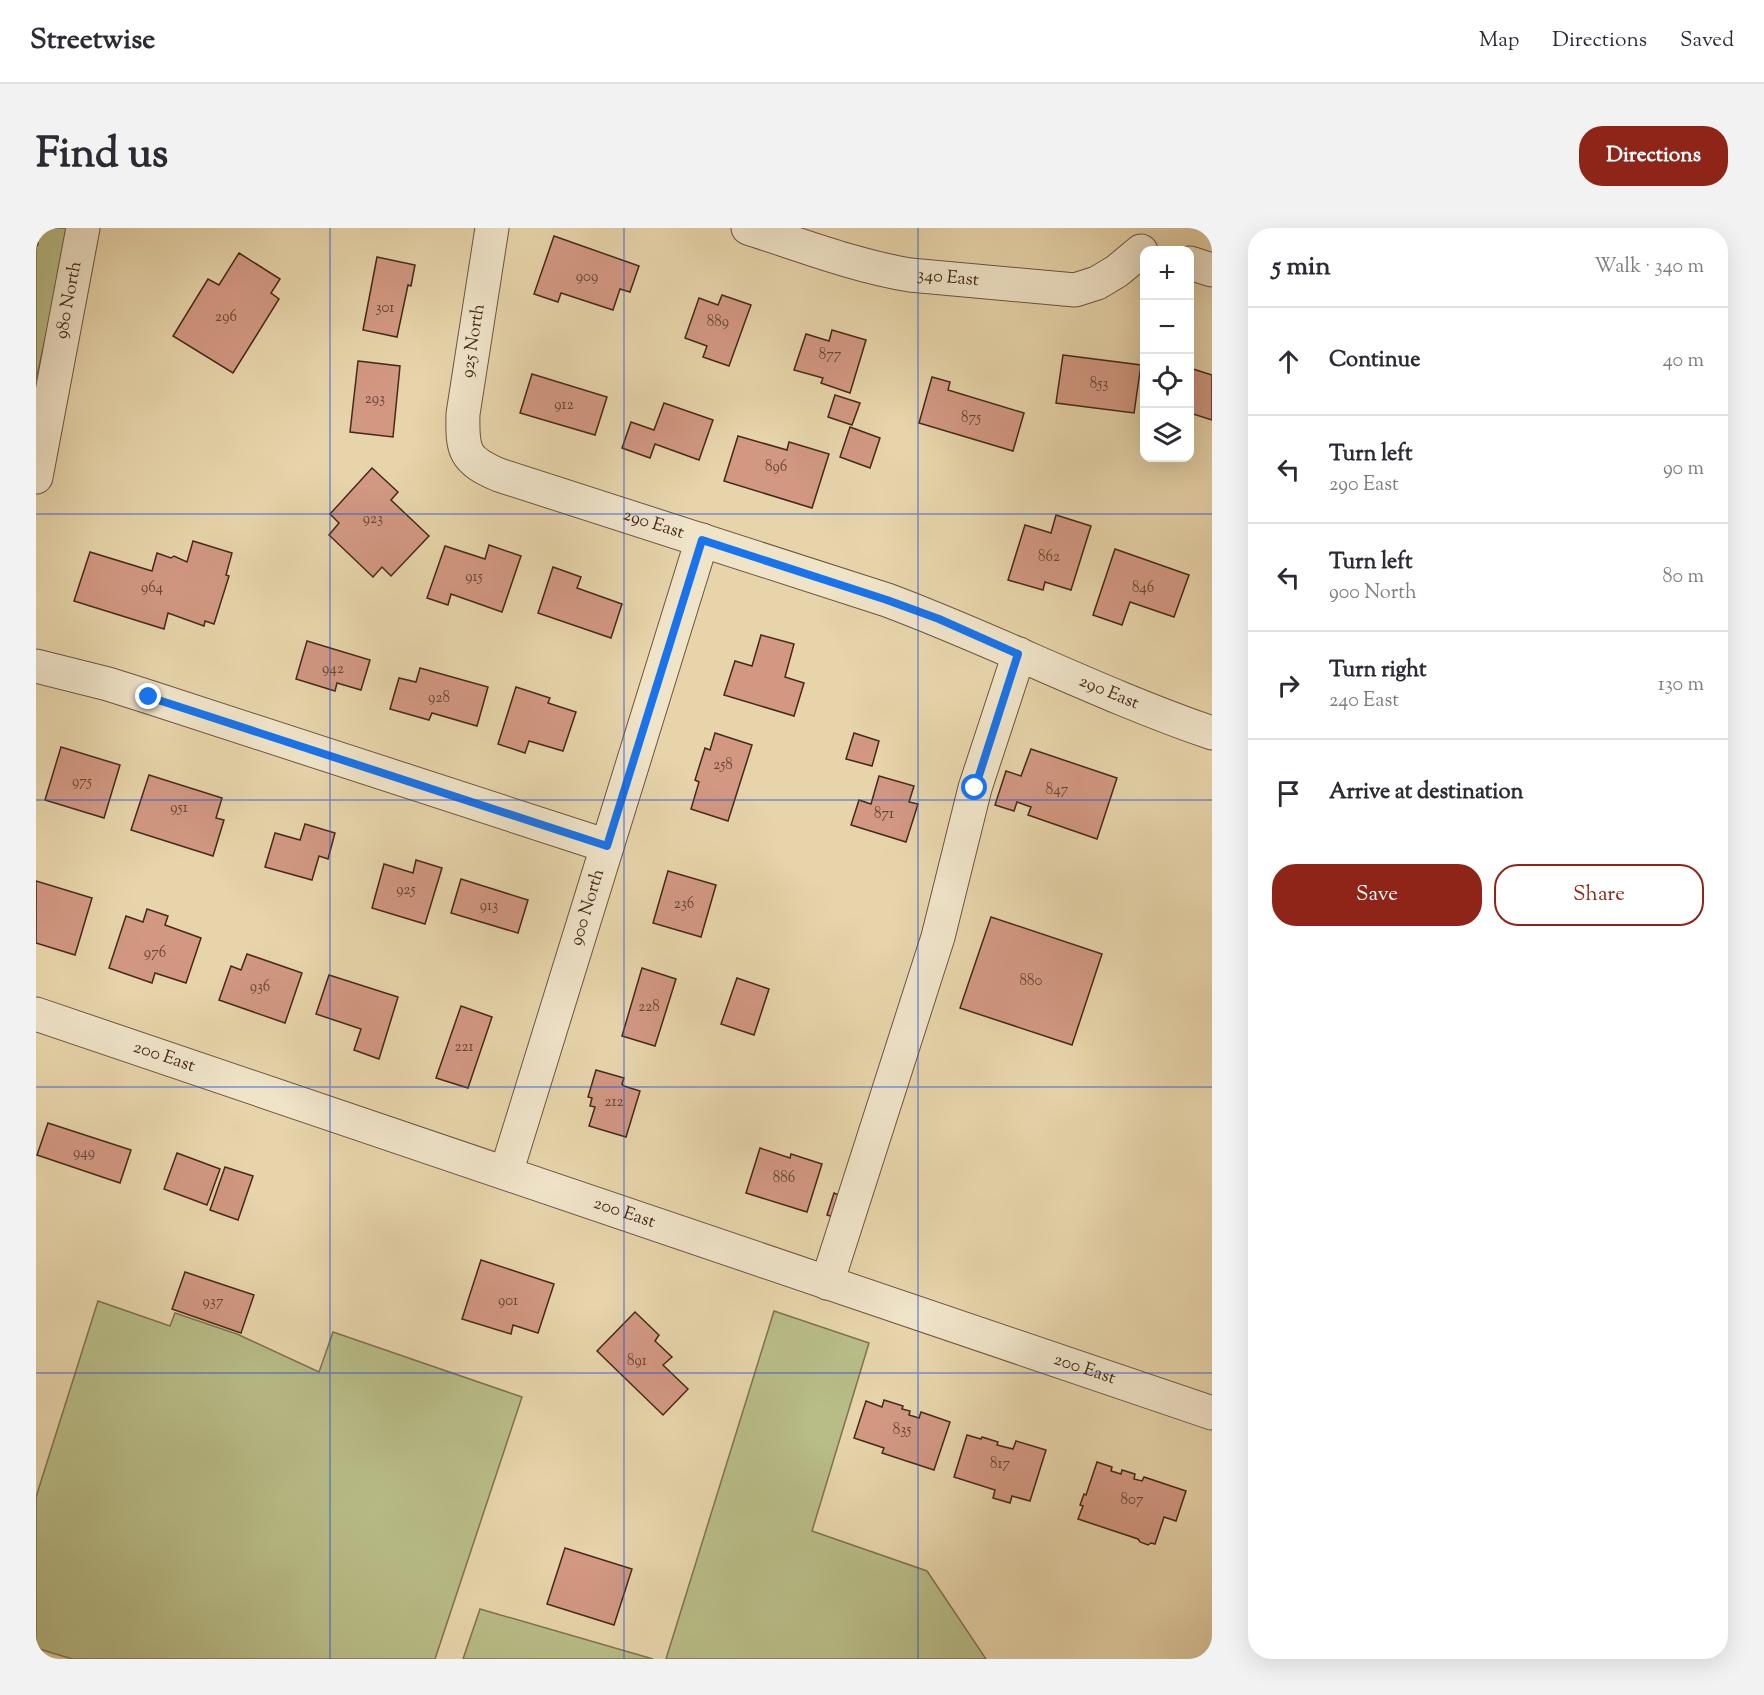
<!DOCTYPE html>
<html lang="en">
<head>
<meta charset="utf-8">
<style>
  body { margin:0; font-family:"Sorts Mill Goudy",serif; background:#f2f2f3; color:#2b2b33 }
  .controls { position:absolute; right:18px; top:18px; display:grid; overflow:hidden; border-radius:12px; box-shadow:0 6px 24px #0002 }
  .controls button { width:54px; height:54px; display:grid; place-items:center; padding:0; border:0; border-bottom:2px solid #e1e1e2; background:#fff; color:#2b2b33; font:30px sans-serif }
  .stop { position:absolute; width:18px; height:18px; margin:-14px; border:4px solid #1a73e8; border-radius:50%; background:#fff }
  .stop.end { background:#1a73e8; border-color:#fff; box-shadow:0 2px 6px #0008 }
  .list { margin:0; padding:0; list-style:none }
  h2 { display:flex; justify-content:space-between; align-items:center; height:78px; margin:0; padding:0 24px; font-size:26px }
  h2 small { font-size:20px; font-weight:400; color:#7c7c81 }
  .list li { display:grid; grid-template-columns:39px 1fr auto; gap:18px; align-items:center; box-sizing:border-box; height:108px; padding:0 24px; border-top:2px solid #e1e1e2 }
  .list b { display:block; font-size:22px; white-space:nowrap }
  .list p { margin:0; font-size:20px; white-space:nowrap; color:#7c7c81 }
  .list em { font-size:20px; font-style:normal; color:#7c7c81 }
  .actions { display:flex; gap:12px; padding:18px 24px }
  .actions a { flex:1; padding:14px 0; border:2px solid #8f2418; border-radius:24px; text-align:center; font-size:21px; color:#8f2418 }
  .actions .main { background:#8f2418; color:#fff }
  .icon { flex:none; width:33px; height:33px; fill:none; stroke:currentColor; stroke-width:2; stroke-linecap:round; stroke-linejoin:round }
  .map { position:relative; flex:none; width:1176px; height:1431px; overflow:hidden; border-radius:24px }
  header { display:flex; align-items:center; gap:36px; box-sizing:border-box; height:84px; padding:0 30px; background:#fff; border-bottom:2px solid #e1e1e2 }
  header strong { font-size:28px }
  nav { display:flex; gap:33px; margin-inline-start:auto; font-size:21px }
  .intro { display:flex; align-items:center; justify-content:space-between; box-sizing:border-box; height:144px; padding:0 36px }
  h1 { margin:0; font-size:42px }
  .button { padding:15px 27px; border-radius:24px; background:#8f2418; color:#fff; font-size:21px; font-weight:700 }
  main { display:flex; gap:36px; padding:0 36px }
  aside { flex:1; background:#fff; border-radius:24px; box-shadow:0 6px 24px #0002 }
  .map>svg:first-child { display:block }
  .green { fill:#b8bc87; stroke:#7e7250; stroke-width:1.5 }
  .building { fill:#d29882; stroke:#45291a; stroke-width:1.5 }
  .lines { fill:none; stroke-linecap:round; stroke-linejoin:round }
  .minor-casing { stroke:#6e543e; stroke-width:35 }
  .path { stroke:#45291a; stroke-width:4; stroke-dasharray:4.5 3; stroke-linecap:butt }
  .minor { stroke:#efe3c8; stroke-width:33 }
  .route { stroke:#1a73e8; stroke-width:8 }
  .grid { fill:none; stroke:#1d4ed8; stroke-width:1.5; stroke-opacity:0.55 }
  .labels { text-anchor:middle; dominant-baseline:central; stroke-width:4.5; stroke-linejoin:round; paint-order:stroke }
  .number-label { font-size:15px; fill:#684534 }
  .street-label { font-size:18px; fill:#45291a; stroke:#efe3c8 }
</style>
</head>
<body>
<header>
<strong>Streetwise</strong>
<nav><a>Map</a><a>Directions</a><a>Saved</a></nav>
</header>
<div class="intro"><h1>Find us</h1><a class="button">Directions</a></div>
<main>
<div class="map">
<svg width="1176" height="1431" viewBox="0 0 1176 1431">
  <rect width="100%" height="100%" fill="#e7d4aa"/>
  <filter id="stains"><feTurbulence type="fractalNoise" baseFrequency=".00333" numOctaves="4"/><feColorMatrix values="0 0 0 0 .2 0 0 0 0 .09 0 0 0 0 .02 0 0 0 .5 -.17"/></filter>
  <radialGradient id="worn" r=".72"><stop offset=".6" stop-color="#630" stop-opacity="0"/><stop offset="1" stop-color="#630" stop-opacity=".3"/></radialGradient>
  <!-- green -->
  <g class="green">
    <polygon points="0,0 34,0 0,152"/>
    <polygon points="62,1073 134,1098 139,1085 201,1106 283,1144 297,1104 486,1169 399,1431 36,1431 0,1420 0,1269"/>
    <polygon points="738,1083 833,1115 776,1303 891,1343 950,1431 630,1431"/>
    <polygon points="444,1381 617,1431 427,1431"/>
  </g>
  <!-- building -->
  <g class="building">
    <polygon points="518,8 603,38 594,64 584,61 577,82 525,65 522,74 498,66"/>
    <polygon points="203,25 244,51 235,65 243,71 197,145 137,108 172,51 183,57"/>
    <polygon points="341,29 379,37 375,58 372,57 361,109 327,102"/>
    <polygon points="686,67 715,77 693,138 667,129 671,118 649,110 663,70 682,77"/>
    <polygon points="796,102 830,112 814,165 785,155 787,150 758,142 770,106 793,113"/>
    <polygon points="1027,127 1105,137 1098,185 1020,175"/>
    <polygon points="322,133 364,138 357,209 314,204"/>
    <polygon points="1154,140 1176,147 1176,192 1154,185"/>
    <polygon points="496,146 571,169 559,207 484,185"/>
    <polygon points="896,149 914,154 912,162 988,185 977,223 883,195"/>
    <polygon points="799,167 824,175 816,197 792,189"/>
    <polygon points="628,175 677,192 663,232 619,216 614,230 586,220 595,194 618,202"/>
    <polygon points="814,199 844,210 834,240 804,229"/>
    <polygon points="702,208 751,222 753,214 793,226 776,280 688,253"/>
    <polygon points="336,240 362,264 355,272 393,308 355,348 346,339 337,349 293,307 303,295 294,286"/>
    <polygon points="1020,287 1055,298 1035,362 1009,354 1007,362 972,352 989,297 1015,305"/>
    <polygon points="157,313 196,325 190,347 193,348 178,396 169,393 168,398 132,385 128,401 38,373 54,324 116,343 121,325 135,330 138,328 151,334"/>
    <polygon points="453,317 485,328 466,384 415,366 412,377 391,370 409,318 449,331"/>
    <polygon points="1079,321 1153,347 1138,389 1094,374 1086,397 1057,387"/>
    <polygon points="517,339 545,349 541,360 586,376 575,410 502,385"/>
    <polygon points="725,407 758,416 749,449 768,455 758,488 688,467 699,433 716,438"/>
    <polygon points="271,413 334,432 325,462 301,455 299,463 260,451"/>
    <polygon points="384,440 452,459 441,498 396,485 393,492 354,481 363,450 380,454"/>
    <polygon points="480,459 514,470 512,475 540,484 527,523 493,513 489,525 462,516"/>
    <polygon points="679,505 716,517 692,593 655,581 663,554 659,552 669,520 674,522"/>
    <polygon points="818,505 843,513 836,538 810,531"/>
    <polygon points="25,519 84,537 68,590 9,572"/>
    <polygon points="995,521 1081,550 1061,611 992,587 995,579 981,574 978,583 959,577 970,543 985,548"/>
    <polygon points="113,547 186,570 180,590 188,592 177,628 95,602"/>
    <polygon points="843,548 878,558 873,574 882,576 870,614 815,597 823,572 835,576"/>
    <polygon points="269,596 299,605 292,631 283,628 276,652 229,639 239,605 264,612"/>
    <polygon points="380,632 406,640 389,696 336,680 348,636 377,645"/>
    <polygon points="632,643 680,657 665,709 617,695"/>
    <polygon points="425,651 492,672 482,705 415,685"/>
    <polygon points="0,653 56,670 39,727 0,715"/>
    <polygon points="111,681 132,688 129,697 165,710 150,755 119,745 116,755 73,740 90,688 107,694"/>
    <polygon points="955,689 1066,726 1036,817 924,780"/>
    <polygon points="211,726 266,745 249,795 183,772 195,738 205,742"/>
    <polygon points="606,740 640,751 619,818 586,808"/>
    <polygon points="293,747 362,769 343,831 318,822 325,801 280,786"/>
    <polygon points="701,750 733,761 718,807 685,796"/>
    <polygon points="425,778 456,789 432,860 400,850"/>
    <polygon points="560,842 588,850 586,856 588,858 604,863 590,909 553,898 559,879 554,878 556,870 552,869"/>
    <polygon points="12,895 95,922 84,955 1,927"/>
    <polygon points="724,920 754,930 755,926 786,936 771,984 710,965"/>
    <polygon points="141,925 184,941 171,977 128,961"/>
    <polygon points="189,939 217,948 202,992 174,982"/>
    <polygon points="798,965 807,969 801,990 791,987"/>
    <polygon points="445,1032 518,1056 502,1105 477,1097 475,1106 426,1091"/>
    <polygon points="149,1044 218,1067 205,1105 136,1081"/>
    <polygon points="599,1084 623,1107 619,1113 636,1129 627,1137 652,1161 627,1187 561,1123"/>
    <polygon points="848,1172 867,1178 866,1181 874,1183 873,1187 883,1190 885,1184 914,1194 898,1242 846,1225 848,1220 818,1210 830,1173 846,1179"/>
    <polygon points="931,1207 945,1211 946,1209 962,1214 961,1217 977,1221 980,1213 1010,1222 994,1273 976,1268 974,1275 957,1270 959,1262 918,1249"/>
    <polygon points="1061,1234 1076,1239 1075,1243 1085,1246 1086,1242 1099,1246 1098,1251 1106,1253 1108,1249 1150,1263 1140,1293 1128,1289 1119,1316 1115,1315 1112,1317 1104,1314 1102,1311 1042,1291 1047,1278 1044,1277 1048,1266 1050,1267"/>
    <polygon points="529,1320 596,1341 578,1397 511,1376"/>
  </g>
  <g class="lines">
    <!-- minor casing -->
    <g class="minor-casing">
      <g id="minor">
        <path id="s1" d="M456 0 427 186C426 223 428 232 463 247L851 372C961 413 1065 467 1176 505"/>
        <path id="s2" d="M712 0C765 17 819 38 874 47L1039 62 1061 55 1081 43 1105 23"/>
        <polyline points="1154,35 1176,42"/>
        <path id="s3" d="M0 249 47 0"/>
        <polyline points="0,438 72,456 113,469 571,618"/>
        <path id="s4" d="M0 786 1176 1185"/>
        <path id="s5" d="M470 945 666 312"/>
        <polyline points="791,1055 902,709 939,560 983,426"/>
      </g>
    </g>
    <!-- path -->
    <polyline class="path" points="0,18 3,4 2,0"/>
    <!-- minor -->
    <use href="#minor" class="minor"/>
  </g>
  <g class="lines">
    <!-- route -->
    <polyline class="route" points="113,469 571,618 666,312 851,372 903,391 982,426 939,560"/>
  </g>
  <!-- grid -->
  <path class="grid" d="M294 0V1431M588 0V1431M882 0V1431M0 286H1176M0 572H1176M0 859H1176M0 1145H1176"/>
  <g class="labels">
    <!-- number labels -->
    <g class="number-label">
      <text x="551" y="49">909</text>
      <text x="349" y="80">301</text>
      <text x="190" y="89">296</text>
      <text x="682" y="94">889</text>
      <text x="794" y="127">877</text>
      <text x="1063" y="156">853</text>
      <text x="339" y="171">293</text>
      <text x="528" y="177">912</text>
      <text x="935" y="190">875</text>
      <text x="740" y="239">896</text>
      <text x="337" y="291">923</text>
      <text x="1013" y="329">862</text>
      <text x="438" y="349">915</text>
      <text x="116" y="360">964</text>
      <text x="1107" y="360">846</text>
      <text x="297" y="441">942</text>
      <text x="403" y="470">928</text>
      <text x="687" y="537">258</text>
      <text x="46" y="554">975</text>
      <text x="1021" y="562">847</text>
      <text x="143" y="580">951</text>
      <text x="848" y="586">871</text>
      <text x="370" y="662">925</text>
      <text x="648" y="676">236</text>
      <text x="453" y="678">913</text>
      <text x="119" y="725">976</text>
      <text x="995" y="753">880</text>
      <text x="224" y="759">936</text>
      <text x="613" y="779">228</text>
      <text x="428" y="819">221</text>
      <text x="578" y="874">212</text>
      <text x="48" y="925">949</text>
      <text x="748" y="950">886</text>
      <text x="472" y="1073">901</text>
      <text x="177" y="1074">937</text>
      <text x="601" y="1133">891</text>
      <text x="866" y="1202">835</text>
      <text x="964" y="1236">817</text>
      <text x="1096" y="1272">807</text>
    </g>
    <!-- street labels -->
    <g class="street-label">
      <text stroke="none"><textPath href="#s2" startOffset="207">340 East</textPath></text>
      <text stroke="none"><textPath href="#s3" startOffset="180">980 North</textPath></text>
      <text transform="translate(438 113) rotate(-81)">925 North</text>
      <text stroke="none"><textPath href="#s1" startOffset="429">290 East</textPath></text>
      <text stroke="none"><textPath href="#s1" startOffset="915">290 East</textPath></text>
      <text stroke="none"><textPath href="#s5" startOffset="278">900 North</textPath></text>
      <text stroke="none"><textPath href="#s4" startOffset="135">200 East</textPath></text>
      <text stroke="none"><textPath href="#s4" startOffset="621">200 East</textPath></text>
      <text stroke="none"><textPath href="#s4" startOffset="1107">200 East</textPath></text>
    </g>
  </g>
  <rect width="100%" height="100%" filter="url(#stains)"/>
  <rect width="100%" height="100%" fill="url(#worn)"/>
</svg>
<div class="controls">
<button>+</button>
<button>−</button>
<button><svg class="icon" aria-label="locate" viewBox="0 0 24 24"><circle cx="12" cy="12" r="6"/><path d="M12 2v4M12 18v4M2 12h4M18 12h4"/></svg></button>
<button><svg class="icon" aria-label="layers" viewBox="0 0 24 24"><path d="M12 4l9 5-9 5-9-5zM3 14l9 5 9-5"/></svg></button>
</div>
<div class="stop" style="left:939px;top:560px"></div>
<div class="stop end" style="left:113px;top:469px"></div>
</div>
<aside>
<h2>5 min<small>Walk · 340 m</small></h2>
<ul class="list">
<li><svg class="icon" aria-label="ahead" viewBox="0 0 24 24"><path d="M12 20V5M6 11l6-6 6 6"/></svg><div><b>Continue</b></div><em>40 m</em></li>
<li><svg class="icon" aria-label="left" viewBox="0 0 24 24"><path d="M17 20v-9H6M10 6l-5 5 5 5"/></svg><div><b>Turn left</b><p>290 East</p></div><em>90 m</em></li>
<li><svg class="icon" aria-label="left" viewBox="0 0 24 24"><path d="M17 20v-9H6M10 6l-5 5 5 5"/></svg><div><b>Turn left</b><p>900 North</p></div><em>80 m</em></li>
<li><svg class="icon" aria-label="right" viewBox="0 0 24 24"><path d="M7 20v-9h11M14 6l5 5-5 5"/></svg><div><b>Turn right</b><p>240 East</p></div><em>130 m</em></li>
<li><svg class="icon" aria-label="arrive" viewBox="0 0 24 24"><path d="M6 21V4h12l-3 4 3 4H6"/></svg><div><b>Arrive at destination</b></div></li>
</ul>
<div class="actions"><a class="main">Save</a><a>Share</a></div>
</aside>
</main>
</body>
</html>
